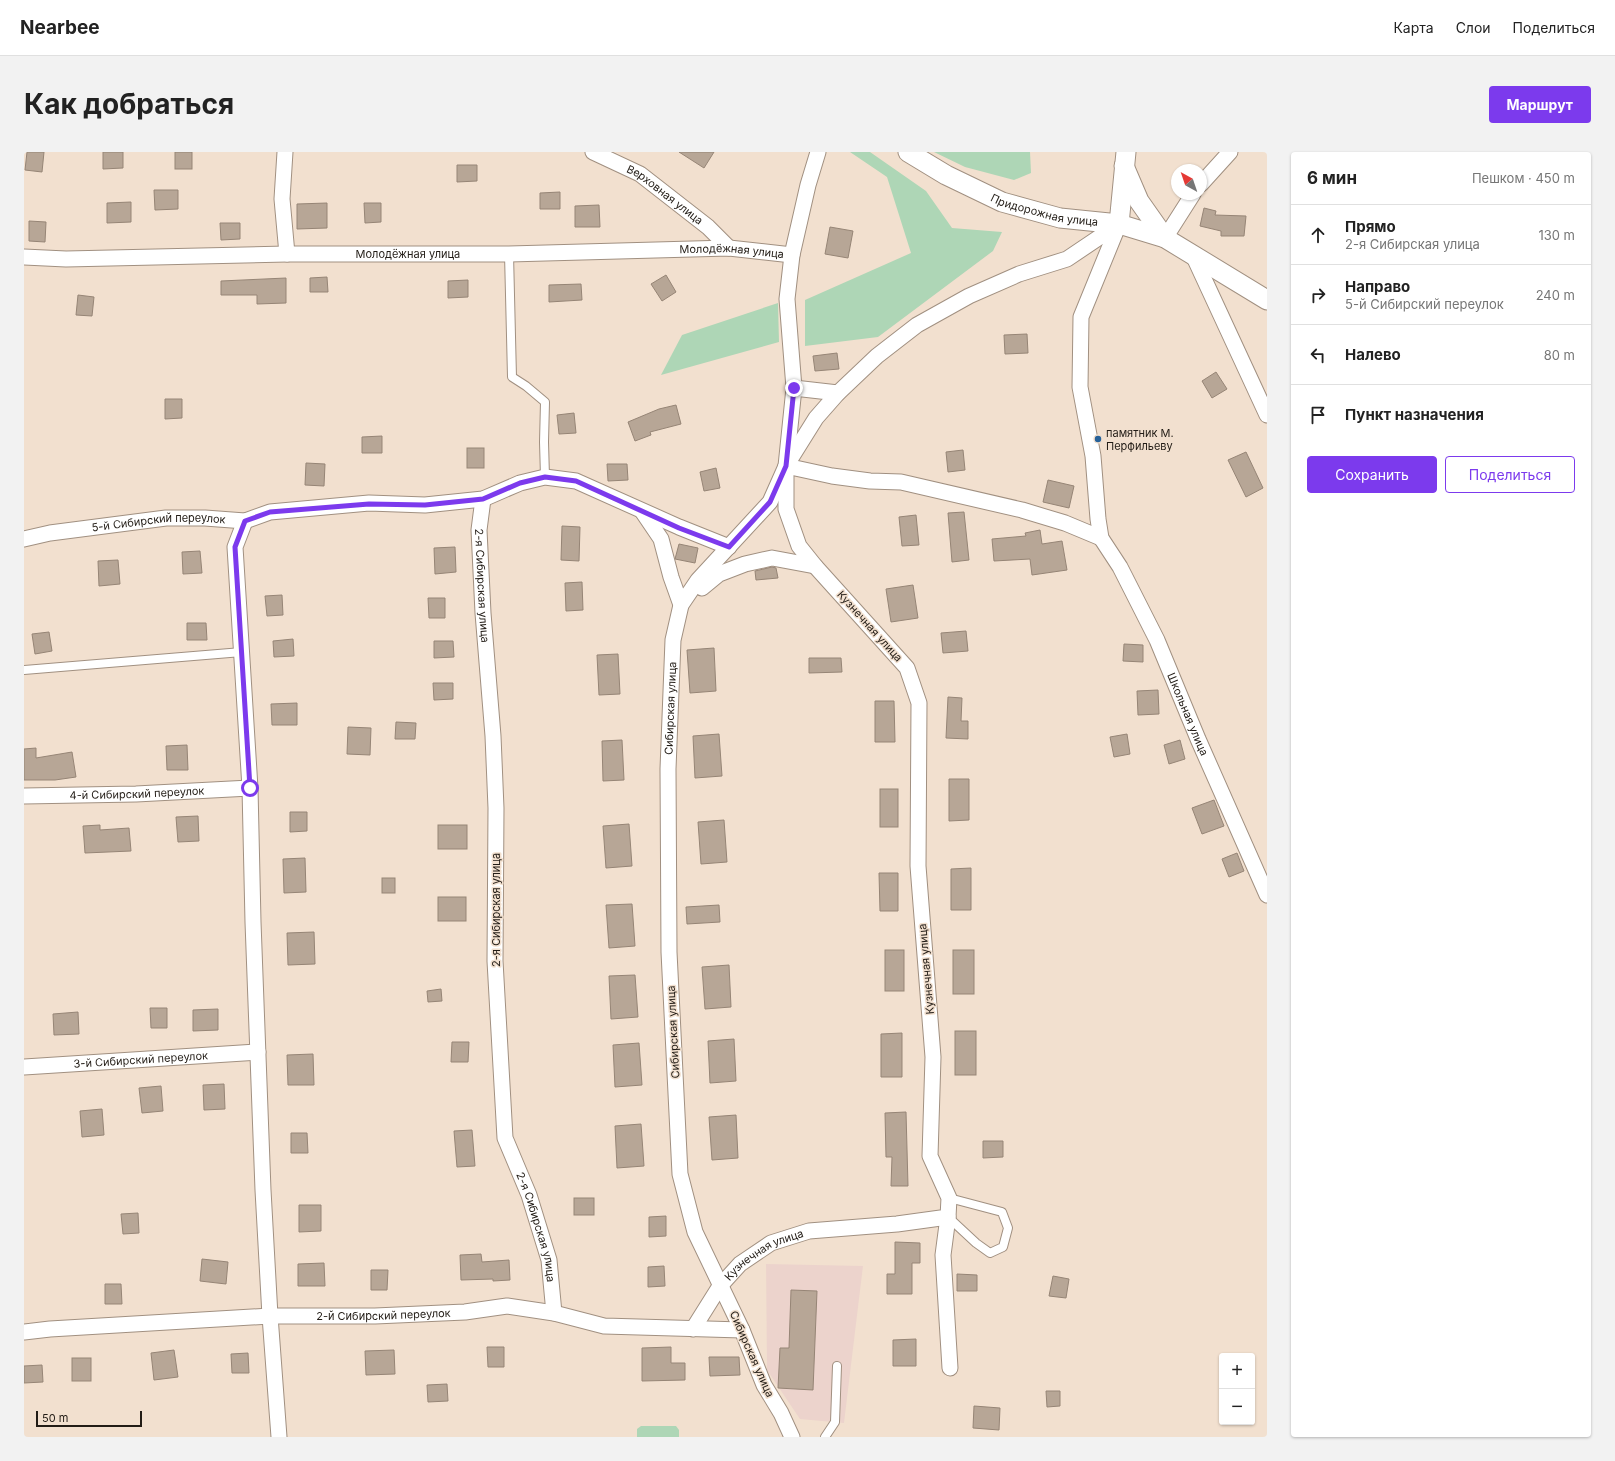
<!DOCTYPE html>
<html lang="ru">
<head>
<meta charset="utf-8">
<style>
  body { margin:0; font-family:Inter,sans-serif; background:#f2f2f2; color:#222 }
  .controls { position:absolute; right:12px; bottom:12px; display:grid; overflow:hidden; border-radius:4px; box-shadow:0 1px 3px #0004 }
  .controls button { width:36px; height:36px; display:grid; place-items:center; padding:0; border:0; border-bottom:1px solid #e0e0e0; background:#fff; color:#222; font:20px sans-serif }
  .compass { position:absolute; left:1147px; top:12px; width:36px; height:36px; border-radius:50%; background:#fff; box-shadow:0 1px 3px #0004; rotate:320deg }
  .scale { position:absolute; left:12px; bottom:10px; width:106px; box-sizing:border-box; padding-left:4px; border:2px solid #221c16; border-top:0; font-size:11px; line-height:14px; white-space:nowrap; color:#221c16; -webkit-text-stroke:3px #f2e0cf; paint-order:stroke }
  .stop { position:absolute; width:12px; height:12px; margin:-9px; border:3px solid #7c3aed; border-radius:50%; background:#fff }
  .stop.end { background:#7c3aed; border-color:#fff; box-shadow:0 1px 4px #0008 }
  .list { margin:0; padding:0; list-style:none }
  h2 { display:flex; justify-content:space-between; align-items:center; height:52px; margin:0; padding:0 16px; font-size:17px }
  h2 small { font-size:13px; font-weight:400; color:#767676 }
  .list li { display:grid; grid-template-columns:26px 1fr auto; gap:12px; align-items:center; box-sizing:border-box; height:60px; padding:0 16px; border-top:1px solid #e0e0e0 }
  .list b { display:block; font-size:15px; white-space:nowrap }
  .list p { margin:0; font-size:13px; white-space:nowrap; color:#767676 }
  .list em { font-size:13px; font-style:normal; color:#767676 }
  .actions { display:flex; gap:8px; padding:12px 16px }
  .actions a { flex:1; padding:9px 0; border:1px solid #7c3aed; border-radius:4px; text-align:center; font-size:14px; color:#7c3aed }
  .actions .main { background:#7c3aed; color:#fff }
  .icon { flex:none; width:22px; height:22px; fill:none; stroke:currentColor; stroke-width:2; stroke-linecap:round; stroke-linejoin:round }
  .map { position:relative; flex:none; width:1243px; height:1285px; overflow:hidden; border-radius:4px }
  header { display:flex; align-items:center; gap:24px; box-sizing:border-box; height:56px; padding:0 20px; background:#fff; border-bottom:1px solid #e0e0e0 }
  header strong { font-size:19px }
  nav { display:flex; gap:22px; margin-inline-start:auto; font-size:14px }
  .intro { display:flex; align-items:center; justify-content:space-between; box-sizing:border-box; height:96px; padding:0 24px }
  h1 { margin:0; font-size:28px }
  .button { padding:10px 18px; border-radius:4px; background:#7c3aed; color:#fff; font-size:14px; font-weight:700 }
  main { display:flex; gap:24px; padding:0 24px }
  aside { flex:1; background:#fff; border-radius:4px; box-shadow:0 1px 3px #0004 }
  .map>svg:first-child { display:block }
  .industrial { fill:#ecd3cc }
  .green { fill:#aed6b6 }
  .building { fill:#b7a696; stroke:#968576 }
  .lines { fill:none; stroke-linecap:round; stroke-linejoin:round }
  .service-casing { stroke:#a19081; stroke-width:10 }
  .minor-casing { stroke:#a19081; stroke-width:17 }
  .tertiary-casing { stroke:#a19081; stroke-width:21 }
  .service { stroke:#fff; stroke-width:8 }
  .minor { stroke:#fff; stroke-width:15 }
  .tertiary { stroke:#fff; stroke-width:19 }
  .route { stroke:#7c3aed; stroke-width:5 }
  .poi-dot { fill:#266199; stroke:#f2e0cf; stroke-width:1.5 }
  .labels { text-anchor:middle; dominant-baseline:central; stroke-width:3; stroke-linejoin:round; paint-order:stroke }
  .street-label { font-size:11px; fill:#221c16; stroke:#f2e0cf }
  .poi-label { font-size:11px; fill:#221c16; stroke:#f2e0cf; text-anchor:start }
</style>
</head>
<body>
<header>
<strong>Nearbee</strong>
<nav><a>Карта</a><a>Слои</a><a>Поделиться</a></nav>
</header>
<div class="intro"><h1>Как добраться</h1><a class="button">Маршрут</a></div>
<main>
<div class="map">
<svg width="1243" height="1285" viewBox="0 0 1243 1285">
  <rect width="100%" height="100%" fill="#f2e0cf"/>
  <!-- industrial -->
  <polygon class="industrial" points="742,1112 839,1114 820,1271 776,1267 743,1218"/>
  <!-- green -->
  <g class="green">
    <polygon points="826,0 846,0 902,39 928,76 978,80 969,99 854,185 781,194 781,148 887,101 863,25"/>
    <polygon points="910,0 1006,0 1007,21 990,28 941,15"/>
    <polygon points="754,151 755,190 637,223 658,183"/>
    <polygon points="617,1274 652,1274 655,1278 655,1285 613,1285 613,1277"/>
  </g>
  <!-- building -->
  <g class="building">
    <polygon points="3,0 20,0 18,20 1,18"/>
    <polygon points="79,0 99,0 99,16 79,17"/>
    <rect x="151" y="0" width="17" height="17"/>
    <polygon points="655,0 690,0 680,16"/>
    <polygon points="433,13 453,13 453,29 433,30"/>
    <polygon points="130,38 154,38 154,57 131,58"/>
    <polygon points="536,40 536,57 516,57 516,41"/>
    <polygon points="107,50 107,70 83,71 83,51"/>
    <polygon points="303,51 303,76 273,77 273,52"/>
    <polygon points="340,51 357,51 357,70 341,71"/>
    <polygon points="575,53 576,75 551,75 551,54"/>
    <polygon points="1180,56 1192,59 1191,63 1222,64 1220,84 1197,84 1197,79 1176,74"/>
    <polygon points="5,69 22,70 21,90 5,89"/>
    <polygon points="196,71 216,71 216,87 197,88"/>
    <polygon points="806,75 829,79 824,106 801,102"/>
    <polygon points="642,123 652,140 638,149 627,132"/>
    <polygon points="303,125 304,140 286,140 286,126"/>
    <polygon points="262,126 262,151 233,152 233,143 197,143 197,129"/>
    <polygon points="444,128 444,145 424,146 424,129"/>
    <polygon points="557,132 558,148 525,150 525,133"/>
    <polygon points="54,143 70,145 68,164 52,163"/>
    <polygon points="1003,182 1004,201 981,202 980,183"/>
    <polygon points="813,201 815,217 791,219 789,204"/>
    <polygon points="1192,220 1203,237 1188,246 1178,229"/>
    <polygon points="141,247 158,247 158,266 141,267"/>
    <polygon points="652,253 657,272 626,280 627,283 611,289 604,270 635,257"/>
    <polygon points="550,261 552,281 535,282 533,263"/>
    <polygon points="358,284 358,301 338,301 338,285"/>
    <rect x="443" y="296" width="17" height="20"/>
    <polygon points="939,298 941,318 924,320 922,300"/>
    <polygon points="1222,300 1239,336 1222,345 1204,308"/>
    <polygon points="282,311 301,312 300,334 281,333"/>
    <polygon points="583,312 603,312 604,328 584,329"/>
    <polygon points="692,316 696,336 680,339 676,320"/>
    <polygon points="1024,328 1050,334 1045,356 1019,350"/>
    <polygon points="940,360 945,408 928,410 924,361"/>
    <polygon points="892,363 895,393 878,394 875,365"/>
    <polygon points="538,374 556,375 555,409 537,408"/>
    <polygon points="1016,378 1018,392 1038,389 1043,418 1008,423 1006,407 970,409 968,387 1002,384 1001,381"/>
    <polygon points="655,392 674,396 671,411 651,407"/>
    <polygon points="431,395 432,420 411,422 410,396"/>
    <polygon points="176,399 178,421 159,422 158,400"/>
    <polygon points="94,408 96,432 75,434 74,409"/>
    <polygon points="748,415 752,416 754,426 732,428 731,419"/>
    <polygon points="558,430 559,458 542,459 541,431"/>
    <polygon points="889,433 894,466 867,470 862,437"/>
    <polygon points="258,443 259,463 243,464 241,444"/>
    <polygon points="404,446 421,446 421,466 405,466"/>
    <polygon points="163,471 182,471 183,488 163,488"/>
    <polygon points="942,479 944,499 919,501 917,481"/>
    <polygon points="25,480 28,499 11,502 8,482"/>
    <polygon points="269,487 270,504 250,505 249,489"/>
    <polygon points="410,489 429,489 430,505 410,506"/>
    <polygon points="1100,492 1119,493 1119,510 1099,509"/>
    <polygon points="690,496 692,539 666,541 663,498"/>
    <polygon points="594,502 596,542 575,543 573,503"/>
    <polygon points="785,506 817,506 818,520 785,521"/>
    <polygon points="409,531 429,531 429,547 410,548"/>
    <polygon points="1134,538 1135,562 1114,563 1113,539"/>
    <polygon points="924,545 938,546 937,569 944,569 944,587 922,586"/>
    <polygon points="851,549 870,549 871,590 851,590"/>
    <polygon points="273,551 273,573 248,573 247,552"/>
    <polygon points="372,570 392,571 391,587 371,587"/>
    <polygon points="324,575 347,576 346,603 323,602"/>
    <polygon points="695,582 698,624 671,626 669,584"/>
    <polygon points="1103,582 1106,602 1090,605 1086,585"/>
    <polygon points="598,588 600,628 579,629 578,589"/>
    <polygon points="1156,588 1161,607 1145,612 1140,593"/>
    <polygon points="163,593 164,618 143,618 142,594"/>
    <polygon points="12,596 12,606 48,600 52,625 31,628 0,628 0,597"/>
    <polygon points="925,627 945,627 945,668 925,669"/>
    <rect x="856" y="637" width="18" height="38"/>
    <polygon points="1190,648 1200,674 1178,682 1168,656"/>
    <polygon points="266,660 283,660 283,679 266,680"/>
    <polygon points="174,664 175,689 154,690 152,665"/>
    <polygon points="700,668 703,710 677,712 674,670"/>
    <polygon points="605,672 608,714 582,716 579,674"/>
    <polygon points="76,673 76,678 105,676 107,699 61,701 59,674"/>
    <rect x="414" y="673" width="29" height="24"/>
    <polygon points="1213,701 1220,719 1205,725 1198,707"/>
    <polygon points="281,706 282,740 260,741 259,707"/>
    <polygon points="947,716 947,758 927,758 927,717"/>
    <polygon points="855,721 874,721 874,759 856,759"/>
    <rect x="358" y="726" width="13" height="15"/>
    <rect x="414" y="745" width="28" height="24"/>
    <polygon points="608,752 611,794 585,796 582,753"/>
    <polygon points="695,753 696,770 663,772 662,755"/>
    <polygon points="290,780 291,812 264,813 263,781"/>
    <rect x="861" y="798" width="19" height="41"/>
    <rect x="929" y="798" width="21" height="44"/>
    <polygon points="705,813 707,855 681,857 678,815"/>
    <polygon points="611,823 614,865 587,867 585,824"/>
    <polygon points="417,837 418,849 404,850 403,839"/>
    <polygon points="126,856 143,856 143,876 127,876"/>
    <polygon points="194,857 194,878 169,879 169,858"/>
    <polygon points="54,860 55,882 30,883 29,862"/>
    <rect x="931" y="879" width="21" height="44"/>
    <polygon points="878,881 878,925 857,925 857,882"/>
    <polygon points="710,887 712,929 686,931 684,889"/>
    <polygon points="428,890 445,890 444,910 427,910"/>
    <polygon points="615,891 618,933 591,935 589,893"/>
    <polygon points="289,902 290,933 264,933 263,903"/>
    <polygon points="200,932 201,957 180,958 179,933"/>
    <polygon points="137,934 139,959 118,961 115,936"/>
    <polygon points="78,957 80,983 58,985 56,959"/>
    <polygon points="882,960 884,1034 867,1034 868,1005 862,1005 861,961"/>
    <polygon points="712,963 714,1006 688,1008 685,965"/>
    <polygon points="617,972 620,1014 593,1016 591,974"/>
    <polygon points="448,978 451,1014 433,1015 430,979"/>
    <polygon points="267,981 283,981 284,1001 267,1001"/>
    <polygon points="959,989 979,989 979,1005 959,1006"/>
    <rect x="550" y="1046" width="20" height="17"/>
    <polygon points="275,1053 297,1053 297,1079 275,1080"/>
    <polygon points="114,1061 115,1081 99,1082 97,1062"/>
    <polygon points="642,1064 642,1084 625,1085 625,1065"/>
    <polygon points="871,1090 896,1091 896,1111 888,1111 888,1142 863,1142 863,1122 871,1122"/>
    <polygon points="457,1102 458,1110 485,1108 486,1128 469,1129 469,1127 437,1128 436,1103"/>
    <polygon points="178,1107 204,1110 202,1132 176,1129"/>
    <polygon points="300,1111 301,1134 274,1134 274,1112"/>
    <polygon points="640,1114 641,1134 624,1135 624,1115"/>
    <polygon points="347,1118 364,1118 363,1138 347,1138"/>
    <polygon points="933,1122 953,1123 953,1139 933,1139"/>
    <polygon points="1029,1124 1045,1127 1042,1146 1025,1144"/>
    <polygon points="81,1132 97,1132 98,1152 81,1152"/>
    <polygon points="767,1138 793,1139 789,1238 754,1236 756,1196 765,1196"/>
    <polygon points="892,1187 892,1214 869,1214 869,1188"/>
    <polygon points="463,1195 480,1195 480,1215 464,1215"/>
    <polygon points="647,1195 647,1211 661,1211 661,1228 618,1229 618,1196"/>
    <polygon points="150,1198 154,1225 130,1228 127,1201"/>
    <polygon points="370,1198 371,1222 342,1223 341,1199"/>
    <polygon points="224,1201 225,1221 208,1221 207,1202"/>
    <polygon points="685,1205 715,1205 716,1223 686,1224"/>
    <rect x="48" y="1206" width="19" height="23"/>
    <polygon points="18,1213 19,1230 0,1231 0,1214"/>
    <polygon points="423,1232 424,1249 404,1250 403,1233"/>
    <polygon points="1022,1239 1036,1239 1036,1254 1023,1255"/>
    <polygon points="950,1254 976,1256 975,1278 949,1276"/>
  </g>
  <g class="lines">
    <!-- service casing -->
    <g class="service-casing">
      <g id="service">
        <polyline points="485,102 488,225 502,234 521,250 520,290 521,325"/>
        <polyline points="0,518 218,500"/>
        <polyline points="924,1065 952,1091 966,1101 979,1095 984,1076 978,1060 925,1046"/>
        <polyline points="801,1285 811,1270 813,1214"/>
      </g>
    </g>
    <!-- minor casing -->
    <g class="minor-casing">
      <g id="minor">
        <polyline points="261,0 258,47 263,102"/>
        <path id="s1" d="M569 0 616 22 684 75 705 96"/>
        <polyline points="1177,32 1206,0"/>
        <path id="s2" d="M1095 72 1057 165 1056 235 1069 304 1074 367 1077 386 1096 415 1133 488 1174 587 1243 743"/>
        <polyline points="1141,86 1169,42"/>
        <polyline points="1169,103 1243,263"/>
        <path id="s3" d="M0 105 42 107 263 102H485L705 96 768 103"/>
        <polyline points="770,236 814,241"/>
        <polyline points="762,314 808,324 846,329 877,330 998,358 1041,371 1077,386"/>
        <path id="s4" d="M459 347 455 378 459 461 469 584 472 656 471 809 481 986 505 1043 525 1108 530 1161"/>
        <polyline points="618,359 637,387 647,425 657,453"/>
        <polyline points="221,369 211,395 226,636 229,770 239,1038 246,1164 255,1285"/>
        <path id="s5" d="M0 387 26 381 142 366H181L221 369 246 360 345 351 401 353 459 347 496 331 521 325 552 329 655 375 705 395"/>
        <polyline points="678,436 695,422 721,412 748,406 791,414"/>
        <path id="s6" d="M0 644 112 642 226 636"/>
        <path id="s7" d="M0 915 234 900"/>
        <polyline points="924,1065 919,1103 926,1216"/>
        <path id="s8" d="M669 1177 696 1134 716 1112 747 1091 785 1079 873 1072 924 1065 925 1046 906 1004 909 905 894 714 895 551 883 516 791 414 775 394 762 357V314L770 236 763 147 768 103 784 33 794 0"/>
        <path id="s9" d="M0 1180 26 1177 246 1164H351L441 1160 483 1154 530 1161 580 1174 718 1178"/>
        <path id="s10" d="M768 1285 757 1261 740 1233 718 1178 671 1080 656 1022 645 800 644 617 649 488 657 453 674 428 746 350 762 314 792 266 814 241 853 204 893 173 945 144 995 122 1043 107 1095 72"/>
      </g>
    </g>
    <!-- tertiary casing -->
    <g class="tertiary-casing">
      <g id="tertiary">
        <path id="s11" d="M884 0 922 23 978 50 1036 66 1095 72 1141 86 1243 148"/>
        <polyline points="1100,14 1115,49 1141,86"/>
        <polyline points="1095,72 1102,0"/>
      </g>
    </g>
    <!-- service -->
    <use href="#service" class="service"/>
    <!-- minor -->
    <use href="#minor" class="minor"/>
    <!-- tertiary -->
    <use href="#tertiary" class="tertiary"/>
  </g>
  <g class="lines">
    <!-- route -->
    <polyline class="route" points="226,636 211,395 221,369 246,360 345,352 401,353 459,347 496,331 521,325 552,329 655,376 705,395 746,350 762,314 770,236"/>
  </g>
  <!-- markers -->
  <circle class="poi-dot" cx="1074" cy="287" r="4"/>
  <g class="labels">
    <!-- street labels -->
    <g class="street-label">
      <text stroke="none"><textPath href="#s1" startOffset="84">Верховная улица</textPath></text>
      <text stroke="none"><textPath href="#s11" startOffset="150">Придорожная улица</textPath></text>
      <text stroke="none"><textPath href="#s3" startOffset="708">Молодёжная улица</textPath></text>
      <text stroke="none"><textPath href="#s3" startOffset="384">Молодёжная улица</textPath></text>
      <text stroke="none"><textPath href="#s5" startOffset="136">5-й Сибирский переулок</textPath></text>
      <text stroke="none"><textPath href="#s4" startOffset="87">2-я Сибирская улица</textPath></text>
      <text transform="translate(846 474) rotate(48)">Кузнечная улица</text>
      <text stroke="none"><textPath href="#s10" startOffset="753">Сибирская улица</textPath></text>
      <text stroke="none"><textPath href="#s2" startOffset="520">Школьная улица</textPath></text>
      <text stroke="none"><textPath href="#s6" startOffset="113">4-й Сибирский переулок</textPath></text>
      <text transform="translate(472 758) rotate(-90)">2-я Сибирская улица</text>
      <text transform="translate(902 817) rotate(-95)">Кузнечная улица</text>
      <text transform="translate(649 880) rotate(-93)">Сибирская улица</text>
      <text stroke="none"><textPath href="#s7" startOffset="117">3-й Сибирский переулок</textPath></text>
      <text stroke="none"><textPath href="#s4" startOffset="735">2-я Сибирская улица</textPath></text>
      <text stroke="none"><textPath href="#s8" startOffset="106">Кузнечная улица</textPath></text>
      <text stroke="none"><textPath href="#s9" startOffset="360">2-й Сибирский переулок</textPath></text>
      <text transform="translate(728 1202) rotate(66)">Сибирская улица</text>
    </g>
    <!-- poi labels -->
    <g class="poi-label">
      <text x="1082" y="281">памятник М.<tspan x="1082" dy="13">Перфильеву</tspan></text>
    </g>
  </g>
</svg>
<div class="controls">
<button>+</button>
<button>−</button>
</div>
<svg class="compass" viewBox="-18 -18 36 36"><path d="M0-13l5 13h-10z" fill="#e53935"/><path d="M0 13l5-13h-10z" fill="#767676"/></svg>
<div class="scale">50 m</div>
<div class="stop" style="left:226px;top:636px"></div>
<div class="stop end" style="left:770px;top:236px"></div>
</div>
<aside>
<h2>6 мин<small>Пешком · 450 m</small></h2>
<ul class="list">
<li><svg class="icon" aria-label="ahead" viewBox="0 0 24 24"><path d="M12 20V5M6 11l6-6 6 6"/></svg><div><b>Прямо</b><p>2-я Сибирская улица</p></div><em>130 m</em></li>
<li><svg class="icon" aria-label="right" viewBox="0 0 24 24"><path d="M7 20v-9h11M14 6l5 5-5 5"/></svg><div><b>Направо</b><p>5-й Сибирский переулок</p></div><em>240 m</em></li>
<li><svg class="icon" aria-label="left" viewBox="0 0 24 24"><path d="M17 20v-9H6M10 6l-5 5 5 5"/></svg><div><b>Налево</b></div><em>80 m</em></li>
<li><svg class="icon" aria-label="arrive" viewBox="0 0 24 24"><path d="M6 21V4h12l-3 4 3 4H6"/></svg><div><b>Пункт назначения</b></div></li>
</ul>
<div class="actions"><a class="main">Сохранить</a><a>Поделиться</a></div>
</aside>
</main>
</body>
</html>
